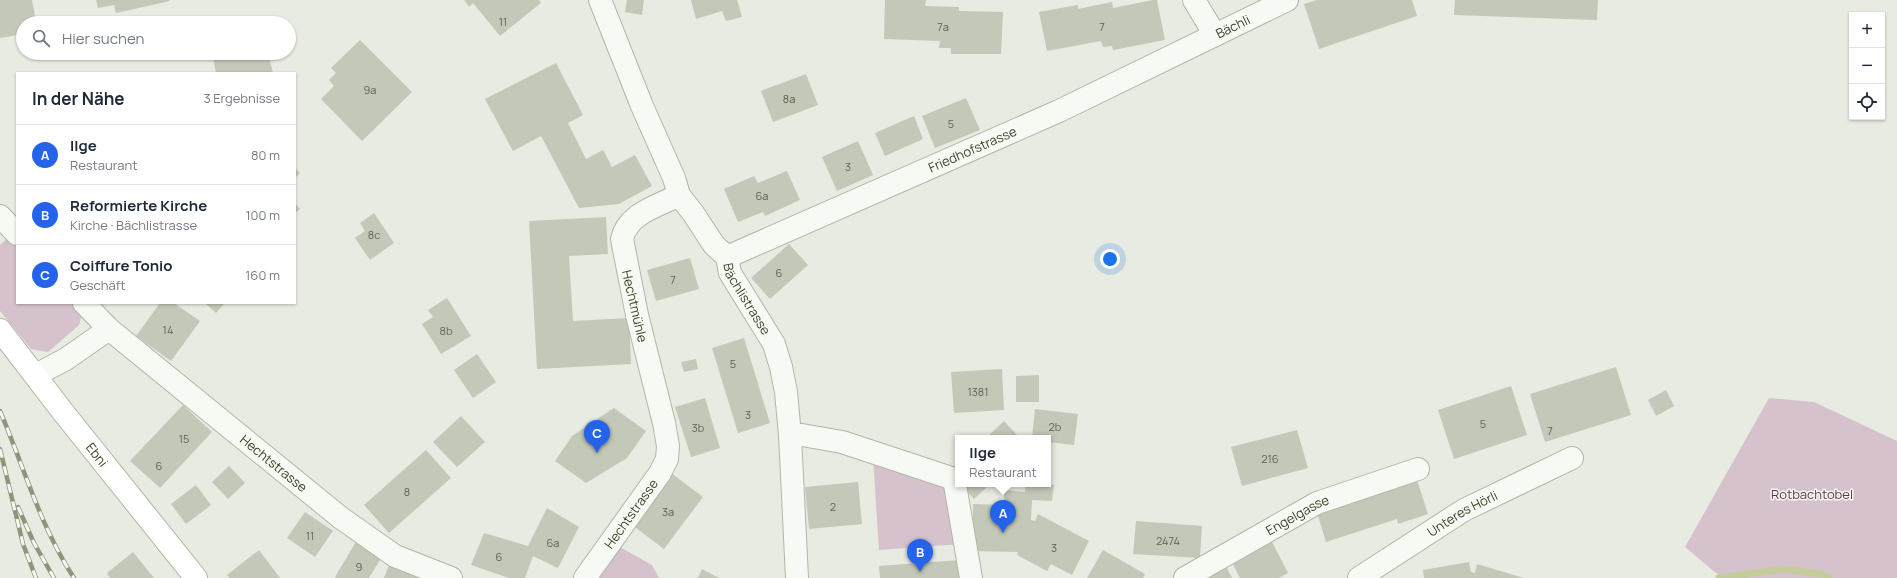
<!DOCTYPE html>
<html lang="de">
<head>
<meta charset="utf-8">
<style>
  body { margin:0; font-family:Manrope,sans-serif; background:#f6f6f7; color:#1f2937 }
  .controls { position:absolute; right:12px; top:12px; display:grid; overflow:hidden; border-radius:0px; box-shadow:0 1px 3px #0004 }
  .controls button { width:36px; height:36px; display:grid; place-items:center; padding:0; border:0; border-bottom:1px solid #e0e1e3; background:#fff; color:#1f2937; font:20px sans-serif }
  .you { position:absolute; left:1110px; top:259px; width:14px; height:14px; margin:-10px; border:3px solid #fff; border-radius:50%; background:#1a73e8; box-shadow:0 0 0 6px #1a73e833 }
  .badge { display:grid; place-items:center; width:26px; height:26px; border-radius:50%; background:#2563eb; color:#fff; font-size:13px; font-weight:700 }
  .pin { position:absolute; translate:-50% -33px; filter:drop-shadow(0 1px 2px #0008) }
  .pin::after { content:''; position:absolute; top:21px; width:14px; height:12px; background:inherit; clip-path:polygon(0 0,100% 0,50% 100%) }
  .popup { position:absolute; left:955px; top:435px; width:96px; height:52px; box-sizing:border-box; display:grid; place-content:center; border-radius:0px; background:#fff; filter:drop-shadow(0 1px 3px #0005); font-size:13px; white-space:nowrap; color:#747a83 }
  .popup b { font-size:15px; color:#1f2937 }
  .popup::after { content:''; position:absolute; left:50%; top:100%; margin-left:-8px; border:8px solid transparent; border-top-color:#fff }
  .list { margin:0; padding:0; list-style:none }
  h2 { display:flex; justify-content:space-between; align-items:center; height:52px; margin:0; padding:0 16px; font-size:17px }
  h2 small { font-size:13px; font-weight:400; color:#747a83 }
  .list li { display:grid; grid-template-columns:26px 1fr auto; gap:12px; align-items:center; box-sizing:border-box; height:60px; padding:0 16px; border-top:1px solid #e0e1e3 }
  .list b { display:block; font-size:15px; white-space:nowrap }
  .list p { margin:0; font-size:13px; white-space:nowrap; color:#747a83 }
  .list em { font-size:13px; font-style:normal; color:#747a83 }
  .icon { flex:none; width:22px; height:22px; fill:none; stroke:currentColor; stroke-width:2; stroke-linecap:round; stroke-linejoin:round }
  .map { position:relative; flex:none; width:1897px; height:578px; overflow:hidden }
  .search { position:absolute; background:#fff; box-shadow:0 1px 3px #0004; left:16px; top:16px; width:280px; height:44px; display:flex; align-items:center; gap:10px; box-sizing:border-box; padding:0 14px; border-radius:22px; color:#747a83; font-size:15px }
  .panel { position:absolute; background:#fff; box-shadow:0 1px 3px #0004; left:16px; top:72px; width:280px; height:232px; border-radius:0px }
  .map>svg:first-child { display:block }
  .green { fill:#d5c2cd }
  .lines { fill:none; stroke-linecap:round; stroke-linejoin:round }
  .stream { stroke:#c4cc9b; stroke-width:7 }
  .building { fill:#c3c8b8 }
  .minor-casing { stroke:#b1b5a6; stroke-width:24 }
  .secondary-casing { stroke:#b1b5a6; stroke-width:24 }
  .minor { stroke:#f7f9f4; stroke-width:22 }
  .secondary { stroke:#fff; stroke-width:22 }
  .rail-casing { stroke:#8d957a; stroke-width:4.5 }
  .rail { stroke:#f6f8f1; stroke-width:3; stroke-dasharray:9; stroke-linecap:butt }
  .labels { text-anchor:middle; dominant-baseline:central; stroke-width:3; stroke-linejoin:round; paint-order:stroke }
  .number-label { font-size:11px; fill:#5d644c }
  .street-label { font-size:13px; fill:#3b4328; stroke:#f6f8f1 }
  .park-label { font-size:13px; fill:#60354c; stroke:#f6f8f1 }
</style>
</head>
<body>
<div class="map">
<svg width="1897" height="578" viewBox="0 0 1897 578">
  <rect width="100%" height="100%" fill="#e8ebe1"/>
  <!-- green -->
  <g class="green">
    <polygon points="9,237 17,246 17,303 73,303 82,314 79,325 48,352 31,349 0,311 0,245"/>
    <polygon points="1769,398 1814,402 1897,441 1897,578 1722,578 1685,547"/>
    <polygon points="873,457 949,483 961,544 879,550"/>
    <polygon points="618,546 652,565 659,578 596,578"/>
  </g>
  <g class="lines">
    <!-- stream -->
    <polyline class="stream" points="1719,578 1783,569 1821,574 1829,578"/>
  </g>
  <!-- building -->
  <g class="building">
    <polygon points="0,0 32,0 36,22 23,23 21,25 23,34 0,38"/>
    <polygon points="96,0 169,0 170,1 116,13 114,5 98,8"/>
    <polygon points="464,0 539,0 541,3 500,36 473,3 469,7"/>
    <polygon points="627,0 644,0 642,15 625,12"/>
    <polygon points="691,0 737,0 742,17 726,21 722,11 696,19"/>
    <polygon points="885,0 926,0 925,6 959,7 959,11 1003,12 1001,54 951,54 951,48 939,48 940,41 884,39"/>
    <polygon points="1153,0 1157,0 1165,40 1113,50 1112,46 1103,47 1101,41 1047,51 1039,12 1078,5 1078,9 1112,2 1113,8"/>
    <polygon points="1317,0 1412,0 1417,16 1319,49 1304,4"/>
    <polygon points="1455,0 1598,0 1597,20 1454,15"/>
    <polygon points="360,40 412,92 362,141 321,99 334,86 329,80 336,73 331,68"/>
    <polygon points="212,53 268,53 273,73 216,73"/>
    <polygon points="556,63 583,115 568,123 586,159 603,150 612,167 635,155 652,186 619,204 579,208 541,136 513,151 485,99"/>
    <polygon points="806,74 818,105 773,122 761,91"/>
    <polygon points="966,98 980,130 935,148 922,116"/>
    <polygon points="914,116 923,139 885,156 875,133"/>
    <polygon points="858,141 873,175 837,191 822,157"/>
    <polygon points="295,168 300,173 295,178"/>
    <polygon points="787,171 800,200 765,216 763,212 738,222 724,189 754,176 758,183"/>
    <polygon points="295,203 300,209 295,213"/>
    <polygon points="374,213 394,243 370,260 355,238 365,231 360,223"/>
    <polygon points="606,217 608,254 569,256 573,321 629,318 631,364 537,369 529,221"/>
    <polygon points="789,244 808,265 770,299 751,278"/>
    <polygon points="690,258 699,289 656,301 647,270"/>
    <polygon points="447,298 471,336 441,354 422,324 433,317 428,310"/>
    <polygon points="160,303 174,303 200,321 171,361 136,336"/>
    <polygon points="205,303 225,303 216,313"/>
    <polygon points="744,338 770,423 738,433 712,348"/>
    <polygon points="477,354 496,382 473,398 454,370"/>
    <polygon points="696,359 698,369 684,372 681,362"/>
    <polygon points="1616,367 1631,415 1545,442 1530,394"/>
    <polygon points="1002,369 1004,410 954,413 951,372"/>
    <polygon points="1039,375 1039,402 1016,402 1016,376"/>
    <polygon points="1511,386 1527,435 1454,459 1438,410"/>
    <polygon points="1666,390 1674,406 1656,416 1648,400"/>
    <polygon points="705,398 720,448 691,457 675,407"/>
    <polygon points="183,405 212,432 160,488 130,461"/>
    <polygon points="614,408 646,431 627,458 586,483 555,461 572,436"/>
    <polygon points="1035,409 1078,414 1074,445 1048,442 1048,438 1032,438"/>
    <polygon points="461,416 485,442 457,467 433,442"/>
    <polygon points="1004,421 1020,438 986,438"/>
    <polygon points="1297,430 1308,468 1242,486 1231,447"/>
    <polygon points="426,450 451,478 389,533 364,505"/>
    <polygon points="229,466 245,483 228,499 212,482"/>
    <polygon points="671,473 703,497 664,549 632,525"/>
    <polygon points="1416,477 1428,514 1398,524 1397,519 1326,542 1316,509"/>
    <polygon points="858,482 862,524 809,529 805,487"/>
    <polygon points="960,484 990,484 974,499"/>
    <polygon points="1025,484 1054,485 1052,501 1032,500 1031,520 1035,521 1038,514 1089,541 1072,575 1051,564 1047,571 1017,555 1018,552 973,551 973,504 1004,505 1004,490 1025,492"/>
    <polygon points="196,485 211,505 186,524 171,504"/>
    <polygon points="547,508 579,527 558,568 533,556 525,578 509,578 471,565 484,533 528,546"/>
    <polygon points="305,512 333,531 315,557 287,538"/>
    <polygon points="1136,521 1202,526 1200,558 1133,554"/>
    <polygon points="1270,538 1288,573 1279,578 1240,578 1230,559"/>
    <polygon points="357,540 383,555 369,578 336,578 335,577"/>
    <polygon points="259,550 280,578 230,578 227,575"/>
    <polygon points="1103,550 1145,574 1143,578 1087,578"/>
    <polygon points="133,552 154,578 110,578 107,573"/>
    <polygon points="960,560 961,578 880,578 879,566"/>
    <polygon points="1469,562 1471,572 1475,573 1477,564 1524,578 1424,578 1423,570"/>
    <polygon points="389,565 422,578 384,578"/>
    <polygon points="1226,566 1232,578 1202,578"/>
    <polygon points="702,569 719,578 698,578"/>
  </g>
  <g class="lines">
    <!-- minor casing -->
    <g class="minor-casing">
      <g id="minor">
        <path id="s1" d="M600 0 642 106 674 178 679 195 693 213 714 245 727 257 730 273 774 344 781 367 786 392 790 435 797 578"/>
        <polyline points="1194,0 1215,35"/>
        <polyline points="0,216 17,234"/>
        <path id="s2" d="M727 257 1059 111 1287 0"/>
        <polyline points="84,303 109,329"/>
        <path id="s3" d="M36 375 66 359 109 329 341 518 395 556 451 578"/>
        <polyline points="790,435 802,435 842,442 954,479 971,578"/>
        <path id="s4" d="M585 578 660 473 667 459 668 446 664 423 637 315 622 239C628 213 658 206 679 195"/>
        <path id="s5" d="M1185 578 1317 503 1418 469"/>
        <path id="s6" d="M1359 578 1464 510 1572 458"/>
      </g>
    </g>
    <!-- secondary casing -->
    <g class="secondary-casing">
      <g id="secondary">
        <path id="s7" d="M0 330 63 412 196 578"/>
      </g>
    </g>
    <!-- minor -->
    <use href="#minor" class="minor"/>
    <!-- secondary -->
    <use href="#secondary" class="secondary"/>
    <!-- rail casing -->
    <g class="rail-casing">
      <g id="rail">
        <path d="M0 411C24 467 40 526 74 578"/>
        <polyline points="0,449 23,544 36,578"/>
        <polyline points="18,507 34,543 54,578"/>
      </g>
    </g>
    <!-- rail -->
    <use href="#rail" class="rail"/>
  </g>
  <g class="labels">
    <!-- number labels -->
    <g class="number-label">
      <text x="503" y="21">11</text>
      <text x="943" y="26">7a</text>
      <text x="1102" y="26">7</text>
      <text x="370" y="89">9a</text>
      <text x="789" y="98">8a</text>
      <text x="951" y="123">5</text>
      <text x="848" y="166">3</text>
      <text x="762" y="195">6a</text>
      <text x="374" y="234">8c</text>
      <text x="779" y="272">6</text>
      <text x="673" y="279">7</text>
      <text x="168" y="329">14</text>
      <text x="446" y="330">8b</text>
      <text x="733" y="363">5</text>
      <text x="978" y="391">1381</text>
      <text x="748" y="414">3</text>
      <text x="1483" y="423">5</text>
      <text x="1055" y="426">2b</text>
      <text x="698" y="427">3b</text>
      <text x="1550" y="430">7</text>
      <text x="184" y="438">15</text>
      <text x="1270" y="458">216</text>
      <text x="159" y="465">6</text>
      <text x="407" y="491">8</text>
      <text x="833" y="506">2</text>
      <text x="668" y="511">3a</text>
      <text x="310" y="535">11</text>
      <text x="1168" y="540">2474</text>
      <text x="553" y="542">6a</text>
      <text x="1054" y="547">3</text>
      <text x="499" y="556">6</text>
      <text x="359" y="566">9</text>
    </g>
    <!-- street labels -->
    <g class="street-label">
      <text stroke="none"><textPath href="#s2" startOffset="556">Bächli</textPath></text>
      <text stroke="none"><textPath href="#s2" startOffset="268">Friedhofstrasse</textPath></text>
      <text stroke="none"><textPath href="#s1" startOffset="336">Bächlistrasse</textPath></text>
      <text transform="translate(635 306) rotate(77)">Hechtmühle</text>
      <text stroke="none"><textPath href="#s7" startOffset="158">Ebni</textPath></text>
      <text stroke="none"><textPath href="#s3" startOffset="299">Hechtstrasse</textPath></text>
      <text stroke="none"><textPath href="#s6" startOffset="122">Unteres Hörli</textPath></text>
      <text stroke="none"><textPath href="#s4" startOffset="79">Hechtstrasse</textPath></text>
      <text stroke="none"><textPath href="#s5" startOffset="129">Engelgasse</textPath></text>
    </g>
    <!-- park labels -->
    <g class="park-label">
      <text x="1812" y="494">Rotbachtobel</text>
    </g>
  </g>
</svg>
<div class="controls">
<button>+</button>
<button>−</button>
<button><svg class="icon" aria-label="locate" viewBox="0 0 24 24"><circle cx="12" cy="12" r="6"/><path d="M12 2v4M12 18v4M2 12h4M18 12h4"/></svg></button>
</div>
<div class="you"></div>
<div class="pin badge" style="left:1003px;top:533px">A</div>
<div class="popup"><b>Ilge</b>Restaurant</div>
<div class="pin badge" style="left:920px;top:572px">B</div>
<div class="pin badge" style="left:597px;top:453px">C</div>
<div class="search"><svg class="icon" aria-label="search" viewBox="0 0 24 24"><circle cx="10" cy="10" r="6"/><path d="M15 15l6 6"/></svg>Hier suchen</div>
<section class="panel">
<h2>In der Nähe<small>3 Ergebnisse</small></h2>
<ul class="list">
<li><span class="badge">A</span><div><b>Ilge</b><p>Restaurant</p></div><em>80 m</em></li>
<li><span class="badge">B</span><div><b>Reformierte Kirche</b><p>Kirche · Bächlistrasse</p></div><em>100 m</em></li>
<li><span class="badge">C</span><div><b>Coiffure Tonio</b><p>Geschäft</p></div><em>160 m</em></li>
</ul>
</section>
</div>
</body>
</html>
